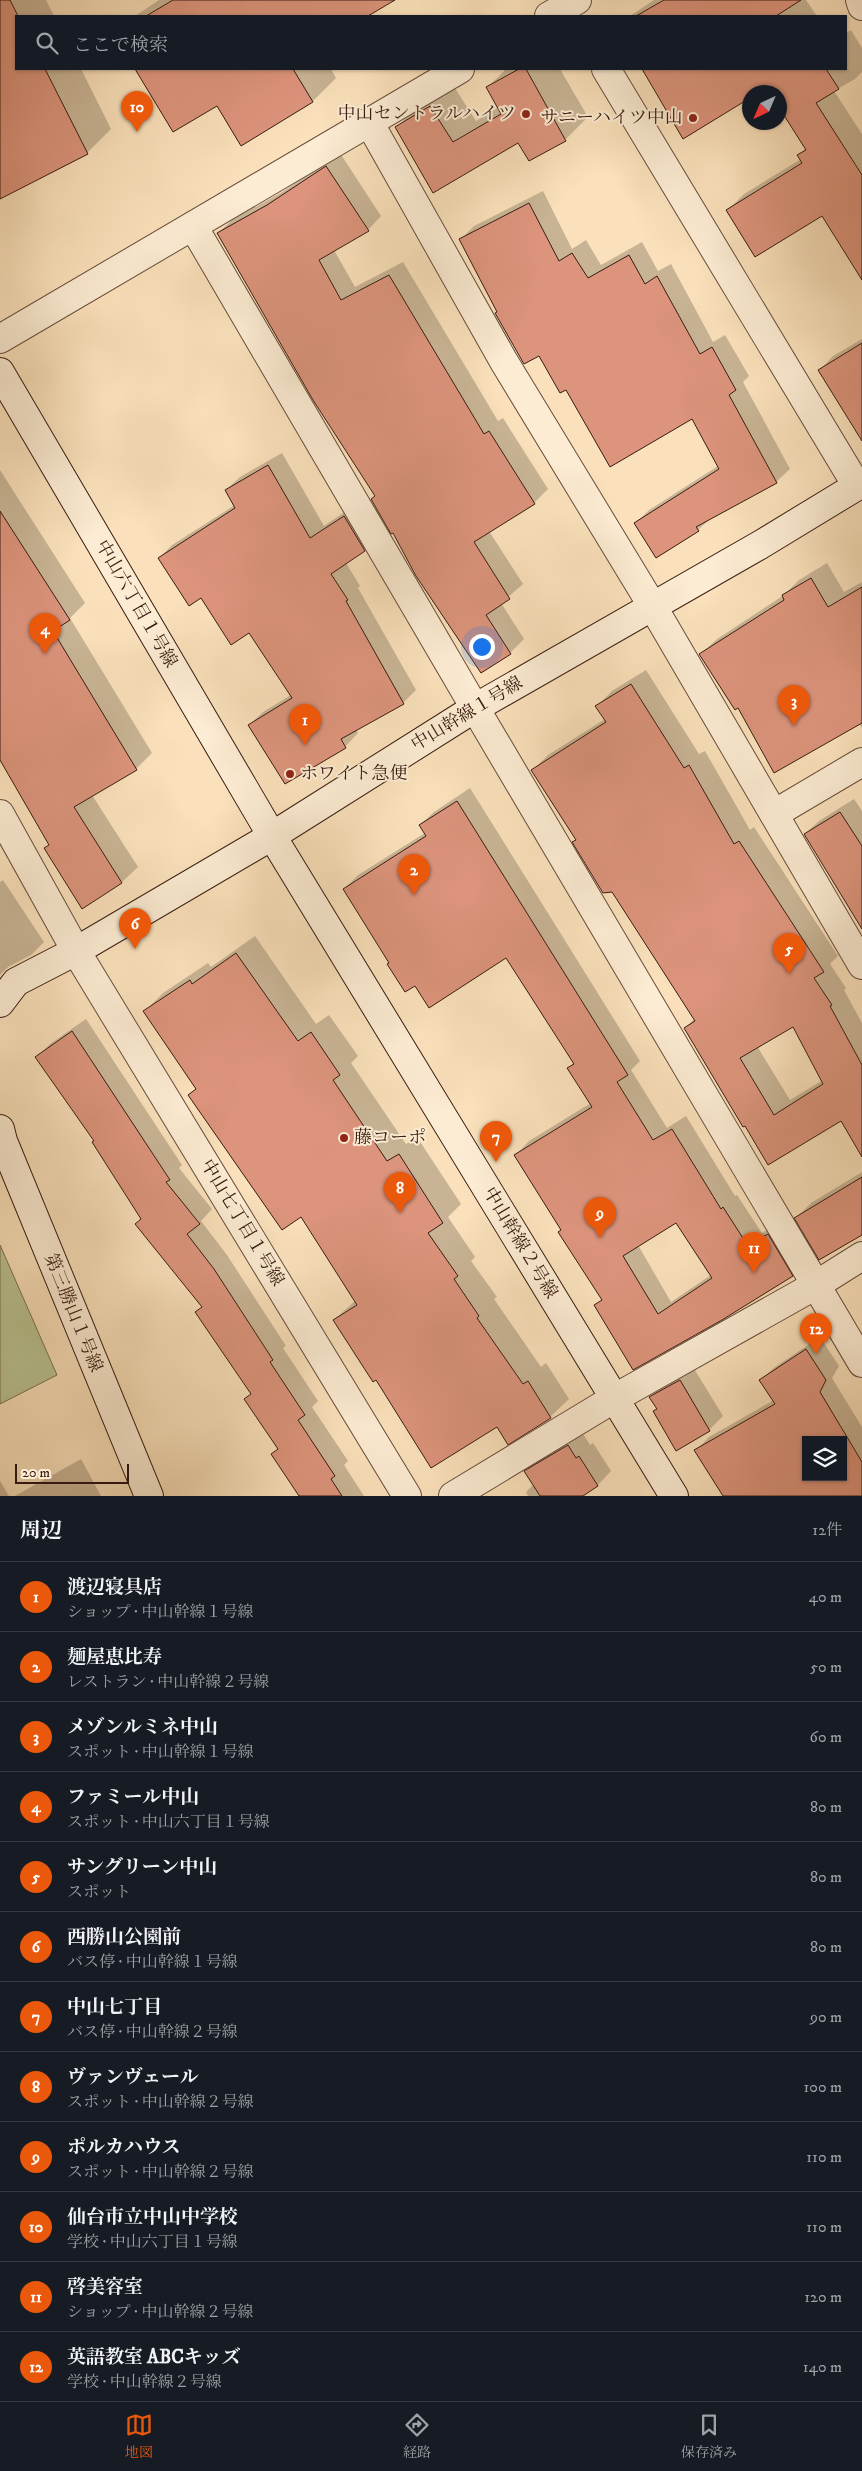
<!DOCTYPE html>
<html lang="ja">
<head>
<meta charset="utf-8">
<style>
  body { margin:0; font-family:"IM FELL DW Pica","Noto Serif JP",serif; background:#242831; color:#f1f3f6 }
  .controls { position:absolute; right:15px; bottom:15px; display:grid; overflow:hidden; border-radius:0px; box-shadow:0 1px 4px #0004 }
  .controls button { width:45px; height:45px; display:grid; place-items:center; padding:0; border:0; border-bottom:1px solid #363941; background:#171b24; color:#f1f3f6; font:25px sans-serif }
  .compass { position:absolute; left:742px; top:85px; width:45px; height:45px; border-radius:50%; background:#171b24; box-shadow:0 1px 4px #0004; rotate:224deg }
  .scale { position:absolute; left:15px; bottom:12px; width:114px; box-sizing:border-box; padding-left:5px; border:2px solid #381b11; border-top:0; font-size:14px; line-height:18px; white-space:nowrap; color:#381b11; -webkit-text-stroke:4px #fcecd3; paint-order:stroke }
  .you { position:absolute; left:481px; top:646px; width:18px; height:18px; margin:-12px; border:4px solid #fff; border-radius:50%; background:#1a73e8; box-shadow:0 0 0 8px #1a73e833 }
  .badge { display:grid; place-items:center; width:32px; height:32px; border-radius:50%; background:#ea580c; color:#fff; font-size:16px; font-weight:700 }
  .pin { position:absolute; translate:-50% -41px; filter:drop-shadow(0 1px 2px #0008) }
  .pin::after { content:''; position:absolute; top:26px; width:18px; height:15px; background:inherit; clip-path:polygon(0 0,100% 0,50% 100%) }
  .list { margin:0; padding:0; list-style:none }
  h2 { display:flex; justify-content:space-between; align-items:center; height:65px; margin:0; padding:0 20px; font-size:21px }
  h2 small { font-size:16px; font-weight:400; color:#9ea1a6 }
  .list li { display:grid; grid-template-columns:32px 1fr auto; gap:15px; align-items:center; box-sizing:border-box; height:70px; padding:0 20px; border-top:1px solid #363941 }
  .list b { display:block; font-size:19px; white-space:nowrap }
  .list p { margin:0; font-size:16px; white-space:nowrap; color:#9ea1a6 }
  .list em { font-size:16px; font-style:normal; color:#9ea1a6 }
  .icon { flex:none; width:28px; height:28px; fill:none; stroke:currentColor; stroke-width:2; stroke-linecap:round; stroke-linejoin:round }
  .map { position:relative; flex:none; width:862px; height:1496px; overflow:hidden }
  .search { position:absolute; background:#171b24; box-shadow:0 1px 4px #0004; left:15px; right:15px; top:15px; height:55px; display:flex; align-items:center; gap:12px; box-sizing:border-box; padding:0 18px; border-radius:0px; color:#9ea1a6; font-size:19px }
  .sheet { height:905px; background:#171b24 }
  nav { display:flex; justify-content:space-around; align-items:center; box-sizing:border-box; height:70px; border-top:1px solid #363941; background:#171b24; font-size:14px; color:#9ea1a6 }
  nav a { display:grid; justify-items:center; gap:2px }
  nav .on { color:#ea580c }
  .map>svg:first-child { display:block }
  .green { fill:#bac493; stroke:#797052 }
  .shadow { fill:#0003; fill-rule:evenodd }
  .building { fill:#dc947c; stroke:#381b11; fill-rule:evenodd }
  .lines { fill:none; stroke-linecap:round; stroke-linejoin:round }
  .street-casing { stroke:#684c3c; stroke-width:30 }
  .secondary-casing { stroke:#381b11; stroke-width:30 }
  .street { stroke:#fcecd3; stroke-width:28 }
  .secondary { stroke:#fcecd3; stroke-width:28 }
  .poi-dot { fill:#8f2418; stroke:#fcecd3; stroke-width:2 }
  .labels { text-anchor:middle; dominant-baseline:central; stroke-width:4; stroke-linejoin:round; paint-order:stroke }
  .poi-label { font-size:18px; fill:#381b11; stroke:#fcecd3; text-anchor:end }
  .street-label { font-size:18px; fill:#381b11; stroke:#fcecd3 }
</style>
</head>
<body>
<div class="map">
<svg width="862" height="1496" viewBox="0 0 862 1496">
  <rect width="100%" height="100%" fill="#fae1bb"/>
  <filter id="stains"><feTurbulence type="fractalNoise" baseFrequency=".004" numOctaves="4"/><feColorMatrix values="0 0 0 0 .2 0 0 0 0 .09 0 0 0 0 .02 0 0 0 .5 -.17"/></filter>
  <radialGradient id="worn" r=".72"><stop offset=".6" stop-color="#630" stop-opacity="0"/><stop offset="1" stop-color="#630" stop-opacity=".3"/></radialGradient>
  <!-- green -->
  <polygon class="green" points="0,1245 57,1375 0,1404"/>
  <!-- shadow -->
  <g class="shadow">
    <polygon points="0,0 46,0 54,16 16,16 16,69 81,69 111,129 87,153 0,197"/>
    <polygon points="159,0 393,0 366,16 135,16"/>
    <polygon points="654,0 806,0 817,16 630,16"/>
    <polygon points="851,30 862,48 862,72 855,79 834,91 862,134 862,278 822,214 728,210 744,194 801,159 798,155 806,148 780,107 780,92 770,92 766,86 756,92 750,92 683,137 643,69 846,69 846,33"/>
    <polygon points="137,69 331,69 336,78 313,101 217,104 173,130"/>
    <polygon points="506,69 560,69 588,117 565,140 529,160 518,141 434,191 397,127 419,105 453,85 476,121 499,107 488,87"/>
    <polygon points="340,153 381,216 368,230 334,250 355,287 403,262 498,421 503,418 548,489 534,503 489,531 523,584 501,603 524,639 510,653 482,672 372,499 376,495 218,233 232,220 282,192"/>
    <polygon points="543,191 572,249 586,240 601,265 642,242 658,271 671,264 713,342 725,335 749,376 743,382 790,469 776,482 711,518 698,530 636,523 649,510 718,466 692,418 566,389 539,354 498,312 461,239 474,226"/>
    <polygon points="862,339 862,431 820,370 833,356"/>
    <polygon points="282,453 324,526 358,503 378,537 364,550 346,563 360,586 358,588 416,690 403,703 356,729 358,733 345,747 249,725 263,712 291,695 249,631 202,596 159,558 172,545 235,505 226,490 240,477"/>
    <polygon points="0,470 85,603 70,618 152,753 136,769 92,795 138,867 122,882 45,848 50,844 0,760"/>
    <polygon points="827,563 844,592 862,582 862,728 859,724 738,706 701,654 717,639 784,595 799,580"/>
    <path d="M646 670 699 754 705 751 750 830 754 827 838 956 830 964 846 988 844 990 862 1023V1155L841 1119 769 1164 685 1028 695 1018 533 770 548 755 605 719 597 706 612 691ZM793 1025 823 1080 790 1100 757 1046Z"/>
    <path d="M470 788 640 1061 631 1070 667 1128 686 1116 735 1196 737 1195 762 1233 781 1221 805 1262 792 1275 634 1368 596 1305 602 1299 516 1155 529 1141 591 1103 569 1068 574 1062 507 956 415 984 391 962 344 889 358 875 425 833 420 825 434 812ZM676 1221 711 1275 671 1302 638 1245Z"/>
    <polygon points="854,799 862,811 862,879 805,834 819,821"/>
    <polygon points="3,880 44,942 31,955 8,967 0,975 0,882"/>
    <polygon points="255,936 316,1024 329,1015 358,1056 351,1063 406,1144 417,1137 461,1204 448,1217 475,1257 471,1261 497,1297 494,1299 541,1367 546,1363 569,1399 550,1417 376,1378 334,1320 356,1300 301,1215 189,1095 197,1088 145,1011 163,993 208,963 211,967"/>
    <polygon points="86,1019 182,1165 179,1168 212,1209 201,1221 227,1255 286,1346 283,1348 318,1401 312,1407 348,1461 344,1465 364,1496 301,1496 279,1448 246,1399 252,1393 197,1312 203,1306 142,1218 95,1141 37,1057 50,1044"/>
    <polygon points="862,1172 862,1234 796,1218 811,1203"/>
    <path d="M820 1337 839 1366 832 1378 862 1427V1496H723L696 1451 709 1437 774 1400 761 1380 775 1367ZM806 1440H843V1477H806Z"/>
    <polygon points="693,1367 723,1416 709,1430 677,1449 654,1412 658,1408 651,1397 664,1383"/>
    <polygon points="582,1432 590,1445 593,1443 611,1471 598,1485 581,1496 528,1496 526,1492 534,1484 526,1471 539,1458"/>
    <polygon points="81,1459 101,1496 15,1496"/>
    <polygon points="0,1481 9,1496 0,1496"/>
  </g>
  <!-- building -->
  <g class="building">
    <polygon points="0,0 10,0 18,16 16,16 16,69 45,69 88,154 0,199"/>
    <polygon points="173,0 395,0 368,16 146,16"/>
    <polygon points="664,0 801,0 776,16 636,16"/>
    <polygon points="135,69 293,69 313,102 241,146 217,106 173,132"/>
    <polygon points="519,69 526,69 566,141 529,161 518,143 433,193 395,127 430,106 453,142 501,114 486,87"/>
    <polygon points="642,69 826,69 839,89 816,103 862,175 862,280 822,216 755,257 726,210 802,163 797,155 806,150 780,109 780,92 769,92 766,88 758,92 750,92 750,98 683,139"/>
    <polygon points="326,166 369,231 319,260 341,300 389,275 484,434 489,431 535,504 474,542 510,599 486,615 511,654 481,673 416,576 393,533 391,534 371,499 375,496 313,400 217,233 267,205"/>
    <polygon points="529,203 559,261 572,253 588,278 629,255 645,284 657,276 700,354 712,347 736,390 729,395 777,483 696,527 699,531 656,558 634,523 719,469 692,419 610,467 566,390 560,393 539,356 524,364 495,313 497,312 459,239"/>
    <polygon points="862,343 862,441 818,370"/>
    <polygon points="268,465 310,538 344,516 365,551 331,574 348,600 346,601 404,704 341,739 346,748 285,784 248,725 292,698 249,633 231,645 201,598 189,606 158,558 235,508 225,490"/>
    <polygon points="0,511 70,620 53,631 137,770 74,807 122,883 82,909 44,848 49,845 0,760"/>
    <polygon points="811,578 828,607 862,587 862,723 774,773 738,708 735,710 699,654 784,600 782,595"/>
    <path d="M631 684 684 768 689 765 734 844 739 841 824 972 814 978 832 1005 830 1006 862 1065V1157L841 1121 768 1165 745 1126 743 1127 684 1028 695 1021 612 892 603 893 572 842 576 840 531 770 606 722 595 706ZM793 1027 823 1084 774 1115 740 1058Z"/>
    <path d="M457 801 628 1075 617 1082 653 1140 672 1129 721 1209 723 1207 748 1246 768 1234 793 1276 722 1320 633 1370 594 1305 602 1300 558 1232 561 1230 514 1155 592 1107 567 1068 574 1064 506 958 429 1008 415 986 405 992 387 964 389 963 343 889 426 836 419 825ZM676 1223 712 1278 658 1314 623 1256Z"/>
    <polygon points="840,812 862,846 862,929 804,834"/>
    <polygon points="236,953 298,1041 311,1032 340,1075 333,1080 387,1161 399,1154 443,1223 428,1233 458,1276 454,1279 479,1316 477,1318 523,1384 528,1381 551,1418 508,1445 497,1427 431,1468 376,1380 373,1382 333,1320 357,1305 301,1217 282,1230 188,1095 196,1089 143,1011 190,980 192,984"/>
    <polygon points="72,1031 170,1180 166,1182 200,1224 187,1234 214,1269 273,1360 270,1362 305,1415 298,1420 335,1476 331,1479 342,1496 299,1496 271,1454 278,1449 244,1399 251,1394 195,1312 202,1307 135,1224 141,1219 92,1142 94,1141 35,1057"/>
    <polygon points="862,1177 862,1235 819,1260 794,1218"/>
    <path d="M806 1349 826 1380 820 1392 862 1462V1496H723L694 1450 775 1404 759 1380ZM806 1440H843V1477H806Z"/>
    <polygon points="680,1380 710,1431 676,1451 653,1411 657,1409 649,1397"/>
    <polygon points="568,1445 576,1458 579,1456 598,1486 583,1496 540,1496 524,1471"/>
  </g>
  <g class="lines">
    <!-- street casing -->
    <g class="street-casing">
      <g id="street">
        <polyline points="860,0 862,6"/>
        <polyline points="549,16 577,0"/>
        <polyline points="606,69 857,486"/>
        <polyline points="369,122 503,360 653,607 862,965"/>
        <polyline points="193,226 475,708 862,1363"/>
        <polyline points="0,339 460,69"/>
        <polyline points="0,814 76,951 407,1496"/>
        <polyline points="774,814 862,762"/>
        <polyline points="453,1496 615,1398 816,1285 862,1256"/>
      </g>
    </g>
    <!-- secondary casing -->
    <g class="secondary-casing">
      <g id="secondary">
        <polyline points="0,372 272,836 674,1496"/>
        <polyline points="0,1003 16,982 76,951 272,836 475,708 760,545 862,483"/>
        <polyline points="0,1129 3,1141 149,1496"/>
      </g>
    </g>
    <!-- street -->
    <use href="#street" class="street"/>
    <!-- secondary -->
    <use href="#secondary" class="secondary"/>
  </g>
  <!-- markers -->
  <g class="poi-dot">
    <circle cx="526" cy="114" r="5"/>
    <circle cx="693" cy="118" r="5"/>
    <circle cx="290" cy="774" r="5"/>
    <circle cx="344" cy="1138" r="5"/>
  </g>
  <g class="labels">
    <!-- poi labels -->
    <g class="poi-label">
      <text x="516" y="114">中山セントラルハイツ</text>
      <text x="683" y="118">サニーハイツ中山</text>
      <text x="300" y="774" text-anchor="start">ホワイト急便</text>
      <text x="354" y="1138" text-anchor="start">藤コーポ</text>
    </g>
    <!-- street labels -->
    <g class="street-label">
      <text transform="translate(136 604) rotate(60)">中山六丁目１号線</text>
      <text transform="translate(467 714) rotate(-31)">中山幹線１号線</text>
      <text transform="translate(242 1223) rotate(59)">中山七丁目１号線</text>
      <text transform="translate(520 1243) rotate(59)">中山幹線２号線</text>
      <text transform="translate(73 1313) rotate(68)">第三勝山１号線</text>
    </g>
  </g>
  <rect width="100%" height="100%" filter="url(#stains)"/>
  <rect width="100%" height="100%" fill="url(#worn)"/>
</svg>
<div class="controls">
<button><svg class="icon" aria-label="layers" viewBox="0 0 24 24"><path d="M12 4l9 5-9 5-9-5zM3 14l9 5 9-5"/></svg></button>
</div>
<svg class="compass" viewBox="-18 -18 36 36"><path d="M0-13l5 13h-10z" fill="#e53935"/><path d="M0 13l5-13h-10z" fill="#9ea1a6"/></svg>
<div class="scale">20 m</div>
<div class="you"></div>
<div class="pin badge" style="left:305px;top:745px">1</div>
<div class="pin badge" style="left:414px;top:895px">2</div>
<div class="pin badge" style="left:794px;top:726px">3</div>
<div class="pin badge" style="left:45px;top:654px">4</div>
<div class="pin badge" style="left:789px;top:974px">5</div>
<div class="pin badge" style="left:135px;top:949px">6</div>
<div class="pin badge" style="left:496px;top:1162px">7</div>
<div class="pin badge" style="left:400px;top:1213px">8</div>
<div class="pin badge" style="left:600px;top:1238px">9</div>
<div class="pin badge" style="left:137px;top:132px">10</div>
<div class="pin badge" style="left:754px;top:1273px">11</div>
<div class="pin badge" style="left:816px;top:1354px">12</div>
<div class="search"><svg class="icon" aria-label="search" viewBox="0 0 24 24"><circle cx="10" cy="10" r="6"/><path d="M15 15l6 6"/></svg>ここで検索</div>
</div>
<section class="sheet">
<h2>周辺<small>12件</small></h2>
<ul class="list">
<li><span class="badge">1</span><div><b>渡辺寝具店</b><p>ショップ · 中山幹線１号線</p></div><em>40 m</em></li>
<li><span class="badge">2</span><div><b>麺屋恵比寿</b><p>レストラン · 中山幹線２号線</p></div><em>50 m</em></li>
<li><span class="badge">3</span><div><b>メゾンルミネ中山</b><p>スポット · 中山幹線１号線</p></div><em>60 m</em></li>
<li><span class="badge">4</span><div><b>ファミール中山</b><p>スポット · 中山六丁目１号線</p></div><em>80 m</em></li>
<li><span class="badge">5</span><div><b>サングリーン中山</b><p>スポット</p></div><em>80 m</em></li>
<li><span class="badge">6</span><div><b>西勝山公園前</b><p>バス停 · 中山幹線１号線</p></div><em>80 m</em></li>
<li><span class="badge">7</span><div><b>中山七丁目</b><p>バス停 · 中山幹線２号線</p></div><em>90 m</em></li>
<li><span class="badge">8</span><div><b>ヴァンヴェール</b><p>スポット · 中山幹線２号線</p></div><em>100 m</em></li>
<li><span class="badge">9</span><div><b>ポルカハウス</b><p>スポット · 中山幹線２号線</p></div><em>110 m</em></li>
<li><span class="badge">10</span><div><b>仙台市立中山中学校</b><p>学校 · 中山六丁目１号線</p></div><em>110 m</em></li>
<li><span class="badge">11</span><div><b>啓美容室</b><p>ショップ · 中山幹線２号線</p></div><em>120 m</em></li>
<li><span class="badge">12</span><div><b>英語教室 ABCキッズ</b><p>学校 · 中山幹線２号線</p></div><em>140 m</em></li>
</ul>
</section>
<nav>
<a class="on"><svg class="icon" aria-label="map" viewBox="0 0 24 24"><path d="M3 6l6-2 6 2 6-2v14l-6 2-6-2-6 2zM9 4v14M15 6v14"/></svg>地図</a>
<a><svg class="icon" aria-label="directions" viewBox="0 0 24 24"><path d="M12 3l9 9-9 9-9-9zM9 14v-3h6M13 9l2 2-2 2"/></svg>経路</a>
<a><svg class="icon" aria-label="saved" viewBox="0 0 24 24"><path d="M7 4h10v16l-5-4-5 4z"/></svg>保存済み</a>
</nav>
</body>
</html>
